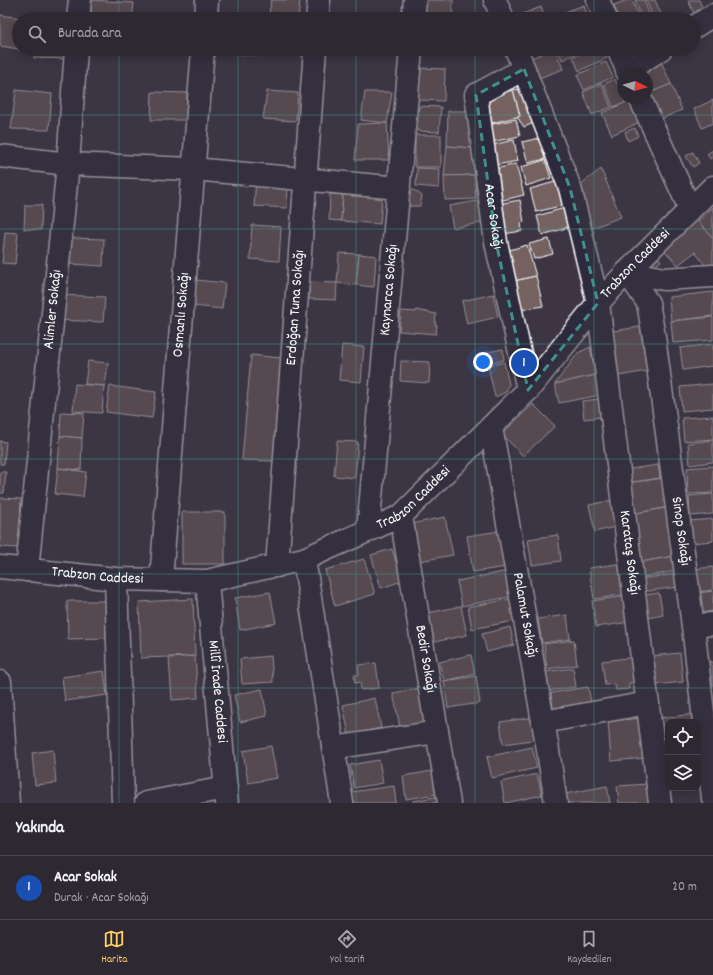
<!DOCTYPE html>
<html lang="tr">
<head>
<meta charset="utf-8">
<style>
  body { margin:0; font-family:Dekko,sans-serif; background:#3a343f; color:#f1f3f6 }
  .controls { position:absolute; right:12px; bottom:12px; display:grid; overflow:hidden; border-radius:8px; box-shadow:0 2px 10px #0003 }
  .controls button { width:36px; height:36px; display:grid; place-items:center; padding:0; border:0; border-bottom:1px solid #49444e; background:#2e2833; color:#f1f3f6; font:20px sans-serif }
  .compass { position:absolute; left:617px; top:68px; width:36px; height:36px; border-radius:50%; background:#2e2833; box-shadow:0 2px 10px #0003; rotate:96deg }
  .you { position:absolute; left:483px; top:362px; width:14px; height:14px; margin:-10px; border:3px solid #fff; border-radius:50%; background:#1a73e8; box-shadow:0 0 0 6px #1a73e833 }
  .badge { display:grid; place-items:center; width:26px; height:26px; border-radius:50%; background:#ffd166; color:#fff; font-size:13px; font-weight:700 }
  .pin { position:absolute; translate:-50% -50%; border:2px solid #fff; box-shadow:0 1px 4px #0006 }
  .list { margin:0; padding:0; list-style:none }
  h2 { display:flex; justify-content:space-between; align-items:center; height:52px; margin:0; padding:0 16px; font-size:17px }
  h2 small { font-size:13px; font-weight:400; color:#a7a6ac }
  .list li { display:grid; grid-template-columns:26px 1fr auto; gap:12px; align-items:center; box-sizing:border-box; height:64px; padding:0 16px; border-top:1px solid #49444e }
  .list b { display:block; font-size:15px; white-space:nowrap }
  .list p { margin:0; font-size:13px; white-space:nowrap; color:#a7a6ac }
  .list em { font-size:13px; font-style:normal; color:#a7a6ac }
  .icon { flex:none; width:22px; height:22px; fill:none; stroke:currentColor; stroke-width:2; stroke-linecap:round; stroke-linejoin:round }
  .map { position:relative; flex:none; width:713px; height:803px; overflow:hidden }
  .search { position:absolute; background:#2e2833; box-shadow:0 2px 10px #0003; left:12px; right:12px; top:12px; height:44px; display:flex; align-items:center; gap:10px; box-sizing:border-box; padding:0 14px; border-radius:22px; color:#a7a6ac; font-size:15px }
  .sheet { height:116px; background:#2e2833 }
  nav { display:flex; justify-content:space-around; align-items:center; box-sizing:border-box; height:56px; border-top:1px solid #49444e; background:#2e2833; font-size:11px; color:#a7a6ac }
  nav a { display:grid; justify-items:center; gap:2px }
  nav .on { color:#ffd166 }
  .map>svg:first-child { display:block }
  .building { fill:#756261; stroke:#fff }
  .lines { fill:none; stroke-linecap:round; stroke-linejoin:round }
  .minor-casing { stroke:#fff; stroke-width:25 }
  .major-casing { stroke:#fff; stroke-width:25 }
  .minor { stroke:#2f2a3d; stroke-width:22 }
  .major { stroke:#2f2a3d; stroke-width:22 }
  .marked { fill:none; stroke:#3f918b; stroke-width:3; stroke-dasharray:8 5; stroke-linejoin:round }
  .grid { fill:none; stroke:#3f918b; stroke-width:1; stroke-opacity:0.55 }
  .labels { text-anchor:middle; dominant-baseline:central; stroke-width:3; stroke-linejoin:round; paint-order:stroke }
  .street-label { font-size:15px; fill:#fff; stroke:#2f2a3d }
</style>
</head>
<body>
<div class="map">
<svg width="713" height="803" viewBox="0 0 713 803">
  <rect width="100%" height="100%" fill="#3d3544"/>
  <filter id="ink" filterUnits="userSpaceOnUse"><feTurbulence type="fractalNoise" baseFrequency=".025" numOctaves="2"/><feDisplacementMap in="SourceGraphic" scale="8" xChannelSelector="R" yChannelSelector="G"/><feConvolveMatrix kernelMatrix="1 2 1 2 8 2 1 2 1" color-interpolation-filters="sRGB"/></filter>
  <g filter="url(#ink)">
    <!-- building -->
    <g class="building">
      <polygon points="92,0 134,3 132,19 90,19"/>
      <polygon points="271,0 300,0 298,19 269,15"/>
      <polygon points="422,0 453,0 452,19 421,17"/>
      <polygon points="627,0 632,0 640,19 619,19 614,5"/>
      <polygon points="635,0 644,0 651,19 642,19"/>
      <polygon points="646,0 655,0 663,19 654,19"/>
      <polygon points="688,0 699,0 704,12 695,16"/>
      <polygon points="584,5 588,19 568,19 565,12"/>
      <polygon points="541,7 545,19 512,19 512,18"/>
      <polygon points="0,15 29,19 19,19 19,49 25,50 0,46"/>
      <polygon points="563,15 565,19 553,19"/>
      <polygon points="34,49 67,49 67,59 34,58"/>
      <polygon points="212,49 262,49 261,56 211,52"/>
      <polygon points="555,49 563,69 536,79 528,59"/>
      <polygon points="558,49 581,49 582,51 562,60"/>
      <polygon points="591,49 602,49 607,58 579,71 573,57"/>
      <polygon points="660,59 671,84 647,94 647,74 638,74"/>
      <polygon points="606,62 613,77 584,90 577,75"/>
      <polygon points="418,68 445,69 444,101 417,100"/>
      <polygon points="615,79 625,103 613,107 604,84"/>
      <polygon points="602,84 611,107 592,115 583,92"/>
      <polygon points="671,84 682,110 658,120 647,94"/>
      <polygon points="528,88 541,120 524,127 517,117 520,116 513,90"/>
      <polygon points="16,90 52,94 49,130 11,129"/>
      <polygon points="513,90 520,116 492,123 485,97"/>
      <polygon points="267,91 298,93 296,121 263,119"/>
      <polygon points="152,92 187,93 186,120 151,120"/>
      <polygon points="365,92 392,92 387,123 361,120"/>
      <polygon points="631,100 640,122 612,135 602,113"/>
      <polygon points="713,100 713,123 702,128 694,109"/>
      <polygon points="419,106 441,107 439,132 417,131"/>
      <polygon points="448,111 471,111 472,148 447,146"/>
      <polygon points="516,119 520,136 492,142 488,125"/>
      <polygon points="387,123 389,160 355,160 358,124"/>
      <polygon points="635,128 638,136 628,141 625,132"/>
      <rect x="415" y="135" width="26" height="32"/>
      <polygon points="540,138 545,159 528,163 522,142"/>
      <polygon points="514,140 518,161 496,165 492,145"/>
      <polygon points="447,146 472,148 475,175 444,176"/>
      <polygon points="713,150 713,157 710,159 707,154"/>
      <polygon points="693,152 699,163 693,167 686,156"/>
      <polygon points="545,160 551,178 526,186 521,167"/>
      <polygon points="516,164 524,195 499,201 491,170"/>
      <polygon points="417,168 440,169 439,188 416,186"/>
      <polygon points="601,169 621,217 592,228 577,187"/>
      <polygon points="475,175 476,199 445,200 444,176"/>
      <polygon points="256,178 288,181 287,208 254,206"/>
      <polygon points="562,180 568,204 536,212 530,189"/>
      <polygon points="414,190 422,196 420,206 409,206 406,193"/>
      <polygon points="330,194 343,195 341,221 329,220"/>
      <polygon points="343,195 382,198 380,224 341,221"/>
      <polygon points="483,200 486,222 453,228 449,206"/>
      <polygon points="520,200 524,222 521,223 522,231 503,234 498,204"/>
      <polygon points="25,205 42,205 41,230 24,229"/>
      <polygon points="568,207 573,226 542,235 537,216"/>
      <polygon points="713,207 713,237 712,237 698,221"/>
      <polygon points="698,221 713,238 713,265 705,265 695,252 678,265 663,249"/>
      <polygon points="252,225 281,227 279,261 250,259"/>
      <polygon points="5,232 18,233 15,264 2,263"/>
      <polygon points="71,238 104,239 103,266 70,264"/>
      <polygon points="549,239 553,254 534,259 529,244"/>
      <polygon points="527,245 536,276 510,282 502,252"/>
      <polygon points="339,253 359,254 356,285 337,283"/>
      <polygon points="359,254 376,256 374,287 356,285"/>
      <polygon points="656,254 661,261 652,269 646,262"/>
      <polygon points="536,276 543,306 515,311 510,282"/>
      <polygon points="196,280 225,283 222,309 193,306"/>
      <polygon points="309,282 337,283 336,300 309,299"/>
      <polygon points="713,292 713,316 671,321 669,297"/>
      <polygon points="493,294 498,317 467,324 462,301"/>
      <polygon points="61,295 105,297 103,322 59,320"/>
      <polygon points="416,310 436,314 435,325 437,325 436,334 399,331 401,311 416,312"/>
      <polygon points="713,317 713,340 673,343 671,321"/>
      <polygon points="640,327 647,371 613,377 606,332"/>
      <polygon points="713,344 713,366 683,370 680,348"/>
      <polygon points="342,345 364,347 361,382 339,380"/>
      <polygon points="590,347 596,375 555,384 578,353"/>
      <polygon points="503,349 504,360 485,364 483,353"/>
      <polygon points="251,355 281,358 273,461 242,460"/>
      <polygon points="88,361 108,363 105,386 85,384"/>
      <polygon points="401,361 430,362 429,383 400,381"/>
      <polygon points="504,362 509,384 506,392 495,397 488,366"/>
      <polygon points="596,375 600,395 559,403 555,384"/>
      <polygon points="75,384 104,386 102,413 73,411"/>
      <polygon points="713,384 713,408 682,411 680,387"/>
      <polygon points="110,386 156,392 152,418 106,412"/>
      <polygon points="599,399 601,417 584,419 582,401"/>
      <polygon points="533,404 555,426 523,456 502,434"/>
      <polygon points="61,412 84,413 82,438 60,436"/>
      <polygon points="713,416 713,439 684,441 682,418"/>
      <polygon points="60,436 82,438 81,470 58,468"/>
      <polygon points="713,440 713,462 690,465 688,443"/>
      <polygon points="0,441 6,442 4,464 0,464"/>
      <polygon points="337,441 358,442 355,478 334,476"/>
      <polygon points="658,465 660,478 627,483 624,470"/>
      <polygon points="713,466 713,493 688,494 687,468"/>
      <polygon points="58,468 86,472 83,497 55,494"/>
      <polygon points="0,472 6,472 4,493 0,493"/>
      <polygon points="664,478 669,507 631,514 627,483"/>
      <polygon points="713,494 713,514 690,516 689,496"/>
      <polygon points="0,498 21,499 19,548 0,547"/>
      <polygon points="617,499 623,525 595,532 589,505"/>
      <polygon points="666,508 674,556 636,563 631,514"/>
      <rect x="182" y="512" width="43" height="52"/>
      <polygon points="445,517 453,555 419,561 411,524"/>
      <polygon points="713,519 713,541 692,543 690,521"/>
      <polygon points="500,531 506,567 473,572 467,536"/>
      <polygon points="558,535 561,561 532,565 528,539"/>
      <polygon points="392,549 402,581 381,588 371,555"/>
      <polygon points="674,556 677,571 638,578 636,563"/>
      <polygon points="364,559 375,594 335,606 325,570"/>
      <polygon points="624,563 628,594 594,599 589,568"/>
      <polygon points="713,567 713,590 697,592 694,569"/>
      <polygon points="508,571 513,596 462,606 457,581"/>
      <polygon points="676,574 678,587 641,592 640,579"/>
      <polygon points="713,591 713,611 701,613 698,593"/>
      <polygon points="270,592 276,623 240,630 235,598"/>
      <polygon points="659,593 663,615 642,619 638,596"/>
      <polygon points="626,596 630,622 596,627 592,601"/>
      <polygon points="515,598 519,620 472,629 468,607"/>
      <polygon points="193,599 195,656 141,658 139,602"/>
      <polygon points="67,601 106,601 106,638 68,639"/>
      <polygon points="461,606 467,635 434,642 428,613"/>
      <polygon points="567,615 570,639 542,643 538,619"/>
      <polygon points="510,627 514,645 487,652 482,634"/>
      <polygon points="574,640 577,665 547,669 544,644"/>
      <polygon points="680,653 683,682 654,685 651,656"/>
      <polygon points="471,655 475,674 444,681 439,662"/>
      <polygon points="195,656 198,698 172,700 169,658"/>
      <polygon points="271,656 273,682 242,684 240,659"/>
      <polygon points="636,657 638,682 629,683 629,689 616,690 615,684 605,685 602,661"/>
      <polygon points="708,662 713,662 713,686 710,686"/>
      <polygon points="376,663 379,688 361,690 360,682 355,683 354,675 359,675 358,665"/>
      <polygon points="573,668 576,687 547,691 544,672"/>
      <polygon points="104,671 107,695 65,701 62,677"/>
      <polygon points="476,676 480,703 448,708 444,681"/>
      <polygon points="425,687 431,721 400,727 393,693"/>
      <polygon points="588,687 592,708 554,714 551,693"/>
      <polygon points="262,689 267,716 240,722 234,695"/>
      <polygon points="375,698 381,728 349,735 343,705"/>
      <polygon points="695,714 695,722 668,722 668,744 663,745 660,718"/>
      <polygon points="536,717 539,739 503,744 500,722"/>
      <polygon points="643,718 646,758 611,761 608,721"/>
      <polygon points="271,746 277,778 248,783 243,751"/>
      <polygon points="668,746 668,770 667,770 664,747"/>
      <polygon points="532,747 537,768 492,778 487,757"/>
      <polygon points="53,750 56,783 35,785 32,753"/>
      <polygon points="379,760 383,783 354,788 350,765"/>
      <polygon points="438,770 442,793 406,799 403,776"/>
      <polygon points="537,774 542,795 505,803 501,782"/>
      <polygon points="648,784 649,803 619,803 617,786"/>
      <polygon points="394,786 396,803 353,803 351,792"/>
      <polygon points="607,786 610,803 566,803 565,794"/>
      <polygon points="445,795 446,803 413,803 413,801"/>
    </g>
    <g class="lines">
      <!-- minor casing -->
      <g class="minor-casing">
        <g id="minor">
          <polyline points="495,0 503,19"/>
          <polyline points="598,0 606,19"/>
          <polyline points="78,19 80,0"/>
          <polyline points="206,19 207,0"/>
          <polyline points="317,19 319,0"/>
          <polyline points="413,19 415,0"/>
          <polyline points="694,27 713,15"/>
          <path id="s1" d="M516 49 570 188 598 303 660 803"/>
          <polyline points="618,49 629,74"/>
          <path id="s2" d="M524 69 476 95 496 242 528 390"/>
          <polyline points="627,71 661,49"/>
          <polyline points="640,98 690,209"/>
          <polyline points="0,156 68,164 193,169 399,188"/>
          <path id="s3" d="M627 272 648 303 654 337 693 626 713 798"/>
          <polyline points="627,272 664,279 713,276"/>
          <path id="s4" d="M491 427 547 744 556 803"/>
          <path id="s5" d="M401 516 449 803"/>
          <path id="s6" d="M368 531 411 49"/>
          <polyline points="304,559 342,803"/>
          <path id="s7" d="M277 566 315 49"/>
          <path id="s8" d="M27 570 68 164 76 49"/>
          <polyline points="116,579 123,803"/>
          <path id="s9" d="M161 580 203 49"/>
          <path id="s10" d="M207 581 227 803"/>
          <polyline points="693,626 713,624"/>
          <polyline points="0,682 8,803"/>
          <polyline points="543,722 648,703"/>
          <polyline points="333,748 437,732"/>
          <polyline points="146,803 226,788"/>
        </g>
      </g>
      <!-- major casing -->
      <g class="major-casing">
        <g id="major">
          <path id="s11" d="M0 567 116 579 207 581 304 559 401 516 528 390 598 303 627 272 713 187"/>
        </g>
      </g>
      <!-- minor -->
      <use href="#minor" class="minor"/>
      <!-- major -->
      <use href="#major" class="major"/>
    </g>
  </g>
  <!-- marked area -->
  <path d="M0 0H713V803H0ZM524 69 570 188 598 303 528 390 496 242 476 95Z" fill="#3d3544" fill-opacity=".55" fill-rule="evenodd"/>
  <path class="marked" d="M524 69 570 188 598 303 528 390 496 242 476 95Z"/>
  <!-- grid -->
  <path class="grid" d="M119 0V19M238 0V19M356 0V19M475 0V19M594 0V19M119 49V803M238 49V803M356 49V803M475 49V803M594 49V803M0 115H713M0 229H713M0 344H713M0 459H713M0 574H713M0 688H713"/>
  <g class="labels">
    <!-- street labels -->
    <g class="street-label">
      <text stroke="none"><textPath href="#s2" startOffset="177">Acar Sokağı</textPath></text>
      <text stroke="none"><textPath href="#s11" startOffset="758">Trabzon Caddesi</textPath></text>
      <text stroke="none"><textPath href="#s6" startOffset="242">Kaynarca Sokağı</textPath></text>
      <text stroke="none"><textPath href="#s7" startOffset="259">Erdoğan Tuna Sokağı</textPath></text>
      <text stroke="none"><textPath href="#s8" startOffset="262">Alimler Sokağı</textPath></text>
      <text stroke="none"><textPath href="#s9" startOffset="266">Osmanlı Sokağı</textPath></text>
      <text stroke="none"><textPath href="#s11" startOffset="434">Trabzon Caddesi</textPath></text>
      <text stroke="none"><textPath href="#s3" startOffset="268">Sinop Sokağı</textPath></text>
      <text stroke="none"><textPath href="#s1" startOffset="519">Karataş Sokağı</textPath></text>
      <text stroke="none"><textPath href="#s11" startOffset="98">Trabzon Caddesi</textPath></text>
      <text stroke="none"><textPath href="#s4" startOffset="191">Palamut Sokağı</textPath></text>
      <text stroke="none"><textPath href="#s5" startOffset="145">Bedir Sokağı</textPath></text>
      <text stroke="none"><textPath href="#s10" startOffset="111">Millî İrade Caddesi</textPath></text>
    </g>
  </g>
</svg>
<div class="controls">
<button><svg class="icon" aria-label="locate" viewBox="0 0 24 24"><circle cx="12" cy="12" r="6"/><path d="M12 2v4M12 18v4M2 12h4M18 12h4"/></svg></button>
<button><svg class="icon" aria-label="layers" viewBox="0 0 24 24"><path d="M12 4l9 5-9 5-9-5zM3 14l9 5 9-5"/></svg></button>
</div>
<svg class="compass" viewBox="-18 -18 36 36"><path d="M0-13l5 13h-10z" fill="#e53935"/><path d="M0 13l5-13h-10z" fill="#a7a6ac"/></svg>
<div class="you"></div>
<div class="pin badge" style="left:524px;top:363px;background:#1a4fb4">1</div>
<div class="search"><svg class="icon" aria-label="search" viewBox="0 0 24 24"><circle cx="10" cy="10" r="6"/><path d="M15 15l6 6"/></svg>Burada ara</div>
</div>
<section class="sheet">
<h2>Yakında<small></small></h2>
<ul class="list">
<li><span class="badge" style="background:#1a4fb4">1</span><div><b>Acar Sokak</b><p>Durak · Acar Sokağı</p></div><em>20 m</em></li>
</ul>
</section>
<nav>
<a class="on"><svg class="icon" aria-label="map" viewBox="0 0 24 24"><path d="M3 6l6-2 6 2 6-2v14l-6 2-6-2-6 2zM9 4v14M15 6v14"/></svg>Harita</a>
<a><svg class="icon" aria-label="directions" viewBox="0 0 24 24"><path d="M12 3l9 9-9 9-9-9zM9 14v-3h6M13 9l2 2-2 2"/></svg>Yol tarifi</a>
<a><svg class="icon" aria-label="saved" viewBox="0 0 24 24"><path d="M7 4h10v16l-5-4-5 4z"/></svg>Kaydedilen</a>
</nav>
</body>
</html>
